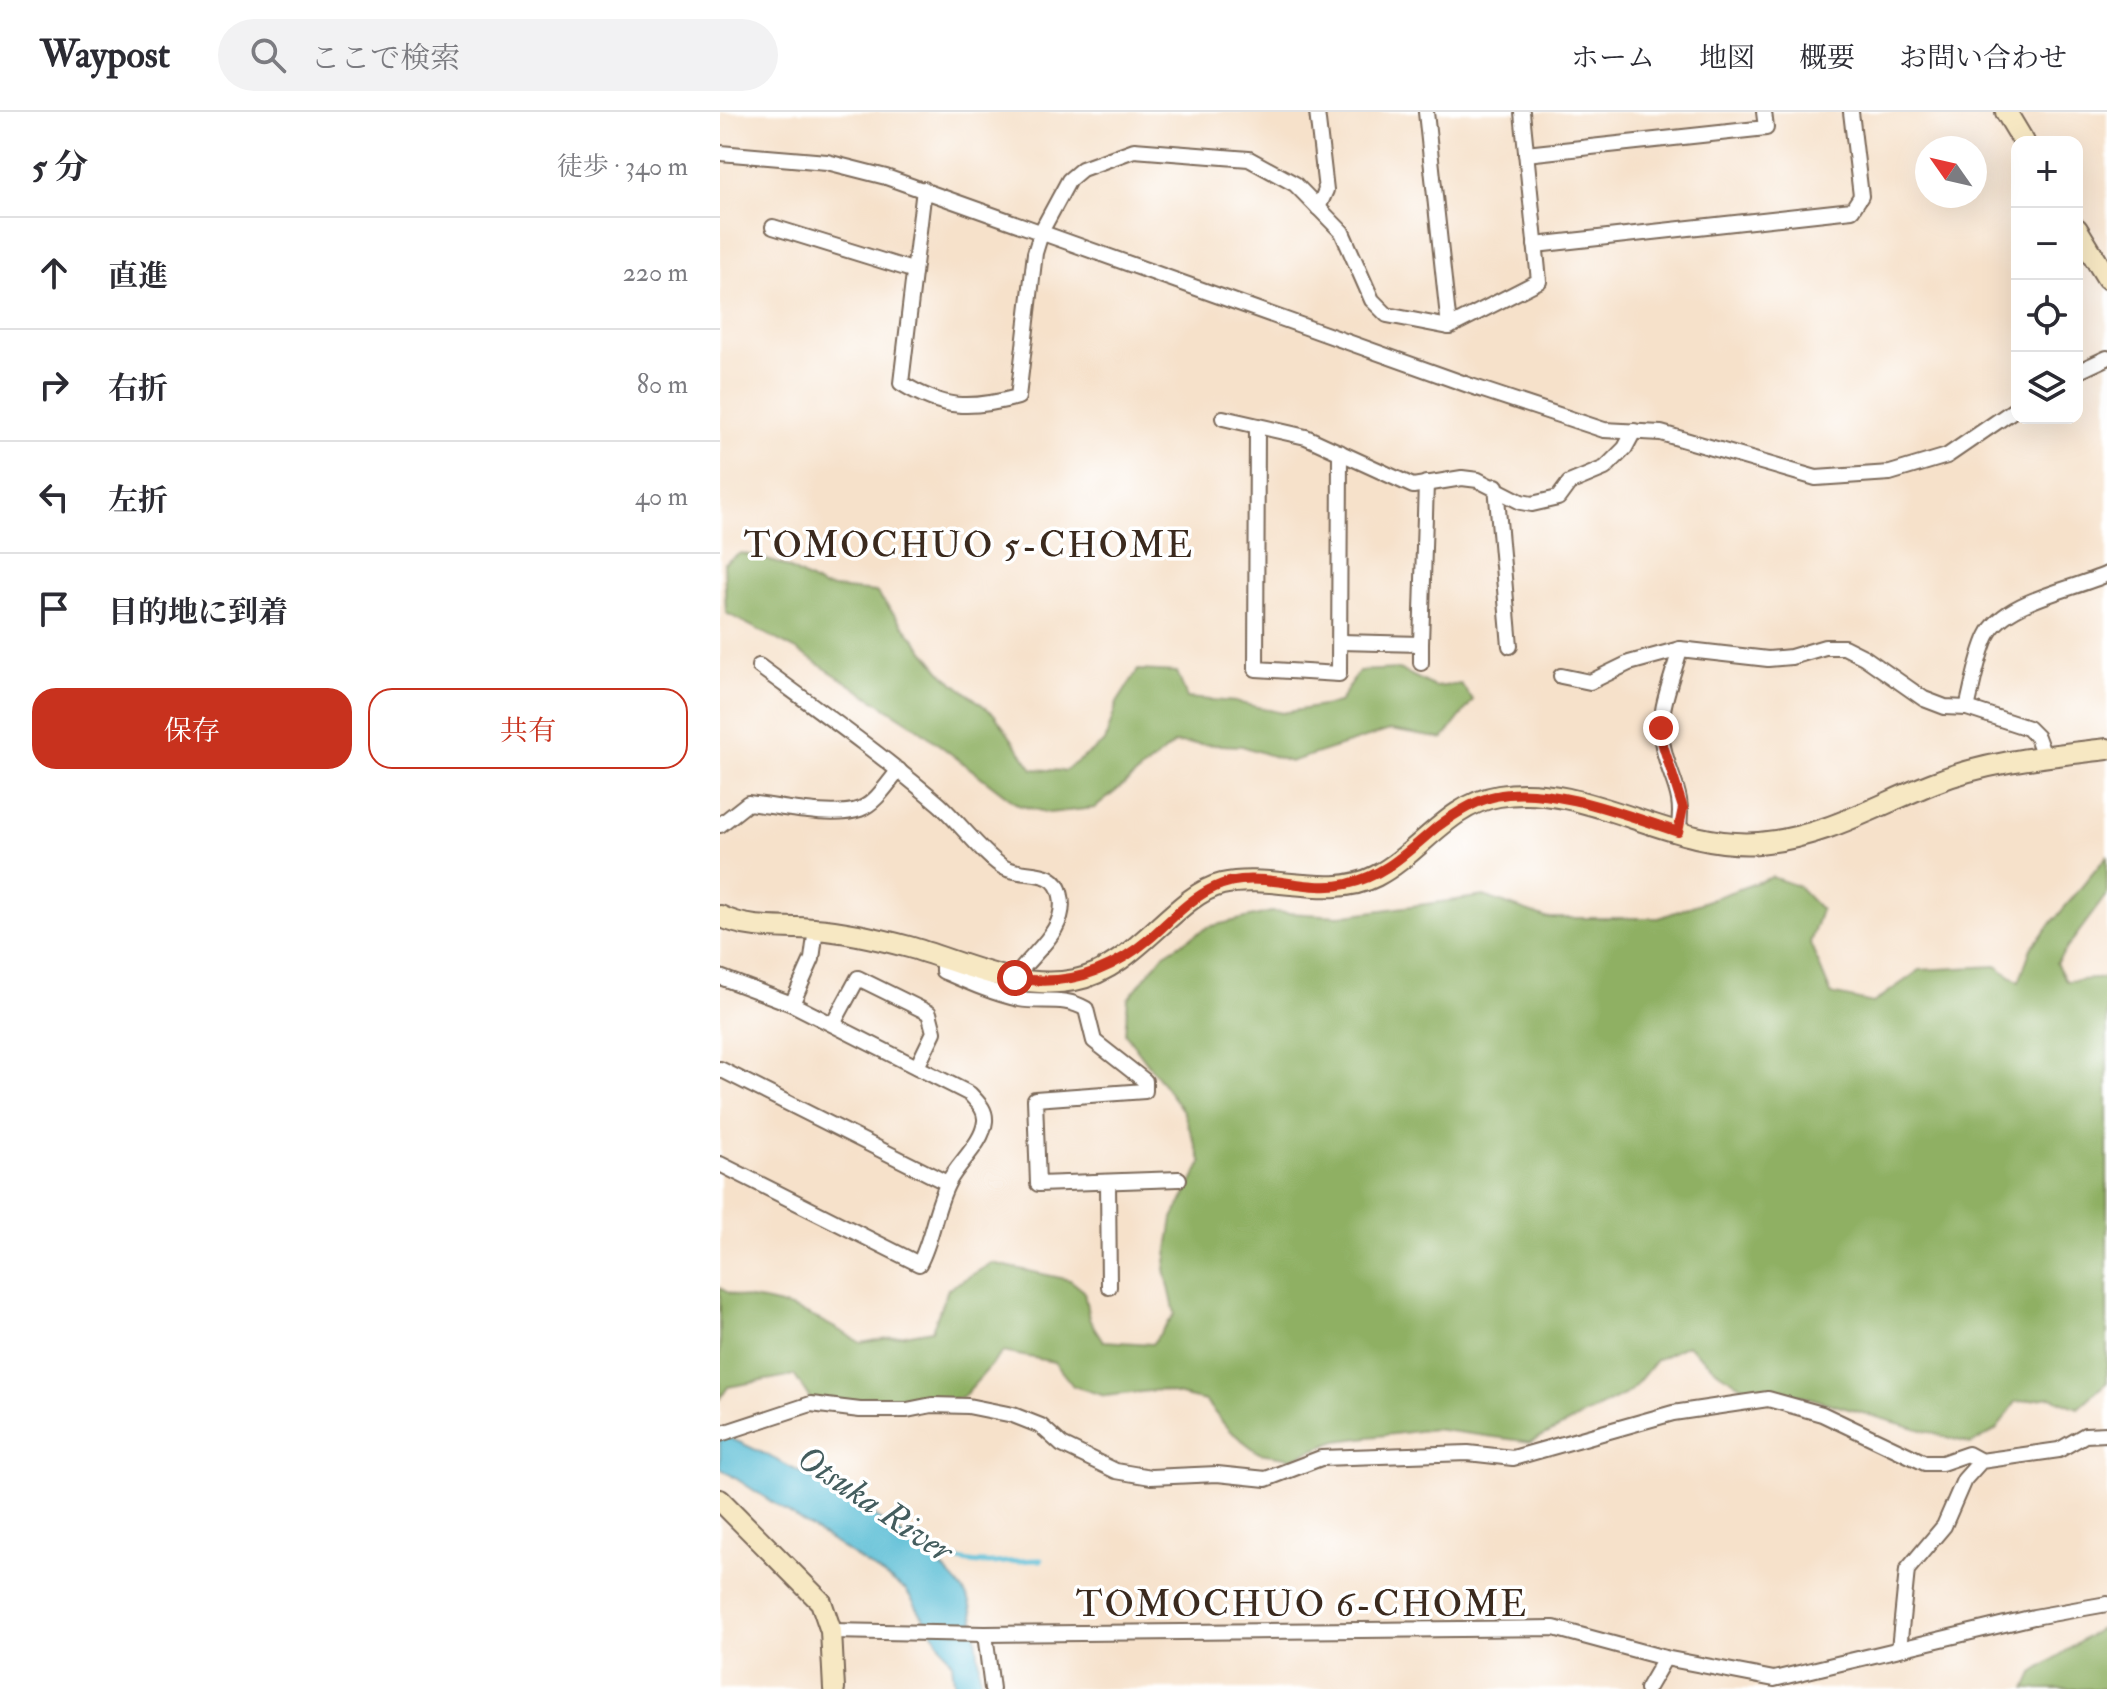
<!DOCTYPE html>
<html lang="ja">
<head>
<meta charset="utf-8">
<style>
  body { margin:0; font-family:"IM FELL Double Pica","Noto Serif JP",serif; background:#f2f2f3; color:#2b2b33 }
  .controls { position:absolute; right:24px; top:24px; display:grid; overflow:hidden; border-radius:16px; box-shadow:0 8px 32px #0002 }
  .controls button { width:72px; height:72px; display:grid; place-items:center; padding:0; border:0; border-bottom:2px solid #e1e1e2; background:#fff; color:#2b2b33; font:40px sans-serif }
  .compass { position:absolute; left:1195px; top:24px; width:72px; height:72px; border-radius:50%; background:#fff; box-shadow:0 8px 32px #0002; rotate:304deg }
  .stop { position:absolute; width:24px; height:24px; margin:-18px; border:6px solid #c8321e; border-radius:50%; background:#fff }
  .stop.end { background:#c8321e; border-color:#fff; box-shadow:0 2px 8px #0008 }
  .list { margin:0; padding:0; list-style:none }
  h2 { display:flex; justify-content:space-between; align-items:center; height:104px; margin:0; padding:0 32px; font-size:34px }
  h2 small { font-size:26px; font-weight:400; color:#7c7c81 }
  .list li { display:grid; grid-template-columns:52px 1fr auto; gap:24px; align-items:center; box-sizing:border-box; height:112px; padding:0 32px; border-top:2px solid #e1e1e2 }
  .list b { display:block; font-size:30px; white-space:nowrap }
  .list em { font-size:26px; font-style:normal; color:#7c7c81 }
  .actions { display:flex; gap:16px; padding:24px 32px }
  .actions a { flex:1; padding:18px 0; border:2px solid #c8321e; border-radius:24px; text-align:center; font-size:28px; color:#c8321e }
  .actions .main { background:#c8321e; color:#fff }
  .icon { flex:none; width:44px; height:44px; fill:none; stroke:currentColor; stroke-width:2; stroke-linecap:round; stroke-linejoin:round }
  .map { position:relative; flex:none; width:1387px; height:1577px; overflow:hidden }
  header { display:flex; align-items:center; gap:48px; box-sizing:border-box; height:112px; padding:0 40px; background:#fff; border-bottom:2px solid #e1e1e2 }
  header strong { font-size:38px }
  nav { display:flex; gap:44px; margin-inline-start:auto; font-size:28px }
  .search { width:560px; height:72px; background:#f2f2f3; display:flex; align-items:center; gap:20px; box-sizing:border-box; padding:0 28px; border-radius:44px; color:#7c7c81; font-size:30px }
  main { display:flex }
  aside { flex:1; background:#fff }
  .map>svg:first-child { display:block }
  .forest { fill:#8fb063; stroke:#656d40; stroke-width:2 }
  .water { fill:#56bcd4; stroke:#487379; stroke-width:2 }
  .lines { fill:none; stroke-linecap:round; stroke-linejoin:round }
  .stream { stroke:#56bcd4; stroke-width:5 }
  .street-casing { stroke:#7c6a5a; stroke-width:18 }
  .secondary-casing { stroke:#7c6a5a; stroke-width:24 }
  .street { stroke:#fff; stroke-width:14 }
  .secondary { stroke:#f7e8c3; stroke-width:20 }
  .route { stroke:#c8321e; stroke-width:10 }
  .labels { text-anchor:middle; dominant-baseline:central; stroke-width:7; stroke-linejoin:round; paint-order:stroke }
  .neighbourhood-label { font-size:36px; letter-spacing:2px; fill:#3b2a1e; stroke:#fff }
  .water-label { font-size:36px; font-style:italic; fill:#445d5e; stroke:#fff }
</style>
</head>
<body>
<header>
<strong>Waypost</strong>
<div class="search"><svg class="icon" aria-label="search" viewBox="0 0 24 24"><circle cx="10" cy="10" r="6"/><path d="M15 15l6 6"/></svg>ここで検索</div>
<nav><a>ホーム</a><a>地図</a><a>概要</a><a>お問い合わせ</a></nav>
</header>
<main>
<aside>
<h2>5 分<small>徒歩 · 340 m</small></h2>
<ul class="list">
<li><svg class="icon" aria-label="ahead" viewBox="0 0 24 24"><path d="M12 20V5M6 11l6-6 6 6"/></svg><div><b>直進</b></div><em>220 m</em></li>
<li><svg class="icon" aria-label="right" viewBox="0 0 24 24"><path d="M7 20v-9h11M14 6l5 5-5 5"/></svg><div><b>右折</b></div><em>80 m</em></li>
<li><svg class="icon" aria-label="left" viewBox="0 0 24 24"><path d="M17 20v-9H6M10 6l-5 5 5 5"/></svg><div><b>左折</b></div><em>40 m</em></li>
<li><svg class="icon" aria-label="arrive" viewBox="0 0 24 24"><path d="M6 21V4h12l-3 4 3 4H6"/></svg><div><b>目的地に到着</b></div></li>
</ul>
<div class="actions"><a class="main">保存</a><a>共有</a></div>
</aside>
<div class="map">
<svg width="1387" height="1577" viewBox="0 0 1387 1577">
  <rect width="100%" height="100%" fill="#fff"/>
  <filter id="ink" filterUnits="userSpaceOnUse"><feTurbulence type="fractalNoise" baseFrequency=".0125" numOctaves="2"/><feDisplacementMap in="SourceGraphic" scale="16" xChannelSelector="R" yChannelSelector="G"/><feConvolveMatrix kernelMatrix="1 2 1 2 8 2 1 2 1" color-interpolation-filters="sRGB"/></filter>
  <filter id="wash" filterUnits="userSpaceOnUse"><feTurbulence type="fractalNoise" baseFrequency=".006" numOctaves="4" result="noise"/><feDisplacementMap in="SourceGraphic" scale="32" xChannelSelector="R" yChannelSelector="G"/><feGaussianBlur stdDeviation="1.8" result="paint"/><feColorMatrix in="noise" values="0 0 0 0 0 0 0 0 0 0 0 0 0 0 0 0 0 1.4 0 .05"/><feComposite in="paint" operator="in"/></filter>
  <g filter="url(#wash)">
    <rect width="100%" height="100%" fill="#f6e1ca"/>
    <!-- forest -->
    <g class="forest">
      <polygon points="21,441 61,452 103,475 156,480 224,563 274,602 313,657 344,659 385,630 397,591 418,558 457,560 467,586 516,590 562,601 619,591 639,559 679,557 715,575 741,572 753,588 723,627 670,618 570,650 522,634 455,631 375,696 329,701 298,693 196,615 75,537 6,501 4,451"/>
      <path d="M1387 744V782L1336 851 1346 869 1387 866V1270L1358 1296 1331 1285 1296 1290 1276 1318 1251 1332 1076 1282 1027 1277 1000 1261 967 1233 936 1248 910 1280 811 1330 714 1317 617 1329 572 1346 539 1341 509 1318 485 1289 439 1278 385 1284 353 1274 334 1250 283 1240 242 1286 176 1293 91 1288 74 1263 8 1275 0 1287V1176C16 1187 29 1186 48 1190 83 1197 111 1213 141 1231L212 1218 228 1177 272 1151 350 1168 364 1179 369 1207 383 1229 432 1232 455 1202 445 1157 453 1106 482 1051 463 999 405 921 408 887 443 843 488 815 551 800 619 804 764 784 826 806H939L1052 765 1078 774 1101 798 1090 831 1111 882 1153 891 1200 858 1276 854 1299 870 1311 836Z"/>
      <polygon points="1387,1516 1387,1577 1306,1577 1313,1561 1379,1517"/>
    </g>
    <!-- water -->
    <path class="water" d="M0 1322C63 1347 214 1429 248 1486 256 1499 259 1558 261 1577H235L232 1551 186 1478 0 1356Z"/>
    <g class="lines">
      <!-- stream -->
      <path class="stream" d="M199 1445C216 1431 226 1446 244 1449 268 1454 297 1448 321 1448"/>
    </g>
  </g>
  <g filter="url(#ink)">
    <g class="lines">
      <!-- street casing -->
      <g class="street-casing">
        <g id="street">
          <polyline points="597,0 606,78 598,96"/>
          <polyline points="706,0 729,215"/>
          <polyline points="0,41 107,50 166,65 751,274 884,318 941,321 1096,366 1170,361 1227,344 1297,296"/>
          <polyline points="806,42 1046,16 1044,0"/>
          <path d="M204 77 181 271C223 297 249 298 298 285L315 141 322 118 349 68 362 57 414 38 529 47 575 72 622 120 652 188 667 203 729 215 819 169 802 0"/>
          <polyline points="53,115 192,158"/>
          <polyline points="815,133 1132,98 1141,84 1131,0"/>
          <polyline points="1357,260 1387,246"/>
          <polyline points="503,306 586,325 693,374 742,366 758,368 801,390 812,392 838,386 849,371 885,356 905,336 914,319"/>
          <polyline points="537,314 536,557 619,562 620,340"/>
          <polyline points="776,374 790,534"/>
          <polyline points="620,530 701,532 706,371"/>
          <polyline points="701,551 701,532"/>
          <path d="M39 554C100 599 162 643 219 692 237 708 267 747 285 756 304 766 336 754 341 784 348 819 311 841 295 866"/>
          <polyline points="841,564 870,570 909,551 960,537 1048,547 1071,545 1105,535 1124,535 1144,545 1204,587 1225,595 1247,596 1308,616 1317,625 1324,644"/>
          <path d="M1247 596C1253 573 1257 545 1267 524 1284 488 1353 478 1387 462"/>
          <path d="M0 713 28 691C57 694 113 707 140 697 156 691 168 671 179 658"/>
          <path d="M958 720C966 678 948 667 942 629 937 600 953 565 960 537"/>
          <path d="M223 847V859C248 870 272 881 299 887 322 891 345 884 366 897L374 929 425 969V979L315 987 318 1072 459 1067"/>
          <path d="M0 865 72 892 250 982C257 990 266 997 265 1009 263 1031 239 1050 229 1069 215 1094 213 1126 199 1152L0 1052"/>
          <polyline points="72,892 92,847 96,817"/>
          <polyline points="113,912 138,866 209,901 214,920 197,955"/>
          <polyline points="0,957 227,1071"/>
          <polyline points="388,1070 389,1175"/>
          <polyline points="0,1322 91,1292 140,1298 187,1298 212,1293 248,1294 293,1303 321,1314 342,1333 396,1359 431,1365 497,1362 546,1367 601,1346 748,1341 793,1346 953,1301 1048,1287 1102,1302 1205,1351 1222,1351 1248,1342 1261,1349"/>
          <polyline points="111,1519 265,1522 834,1516 945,1546 1054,1567 1314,1505 1387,1492"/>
          <polyline points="265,1522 272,1577"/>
          <polyline points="1179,1537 1187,1458 1224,1414 1244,1368 1261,1349 1339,1338 1365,1323 1387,1322"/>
          <polyline points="927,1577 945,1546"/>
        </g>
      </g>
      <!-- secondary casing -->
      <g class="secondary-casing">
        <g id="secondary">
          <polyline points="1286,0 1304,30"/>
          <polyline points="1357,117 1387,166"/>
          <path d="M0 804C30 819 62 814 95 817 126 819 159 827 189 835 242 850 297 879 355 868 416 856 455 783 502 772 551 761 610 788 656 764 699 742 728 692 779 684 866 669 951 738 1039 731 1102 726 1156 694 1213 671 1268 649 1328 644 1387 637"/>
          <polyline points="0,1388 101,1490 111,1519 114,1577"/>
        </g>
      </g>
      <!-- street -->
      <use href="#street" class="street"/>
      <!-- secondary -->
      <use href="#secondary" class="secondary"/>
    </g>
  </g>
  <g class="lines" filter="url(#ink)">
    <!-- route -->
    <path class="route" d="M295 866C345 875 390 860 429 827 450 809 469 787 495 775 536 755 585 782 627 772 666 763 687 740 717 715 733 703 756 688 776 684 827 672 909 704 958 720L963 696 942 630 941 616"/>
  </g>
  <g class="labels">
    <!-- neighbourhood labels -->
    <g class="neighbourhood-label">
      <text x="249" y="433">TOMOCHUO 5-CHOME</text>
      <text x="582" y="1492">TOMOCHUO 6-CHOME</text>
    </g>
    <!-- water labels -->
    <g class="water-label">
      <text transform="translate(155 1392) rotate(34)">Otsuka River</text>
    </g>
  </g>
</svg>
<div class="controls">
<button>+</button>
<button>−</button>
<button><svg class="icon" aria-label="locate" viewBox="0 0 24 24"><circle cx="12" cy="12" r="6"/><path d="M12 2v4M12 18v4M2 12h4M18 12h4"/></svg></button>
<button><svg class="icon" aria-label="layers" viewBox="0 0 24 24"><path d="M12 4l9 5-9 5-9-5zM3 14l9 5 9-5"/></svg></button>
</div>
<svg class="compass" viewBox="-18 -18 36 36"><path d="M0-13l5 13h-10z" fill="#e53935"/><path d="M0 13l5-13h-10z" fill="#7c7c81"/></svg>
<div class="stop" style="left:295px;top:866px"></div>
<div class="stop end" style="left:941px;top:616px"></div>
</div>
</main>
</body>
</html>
